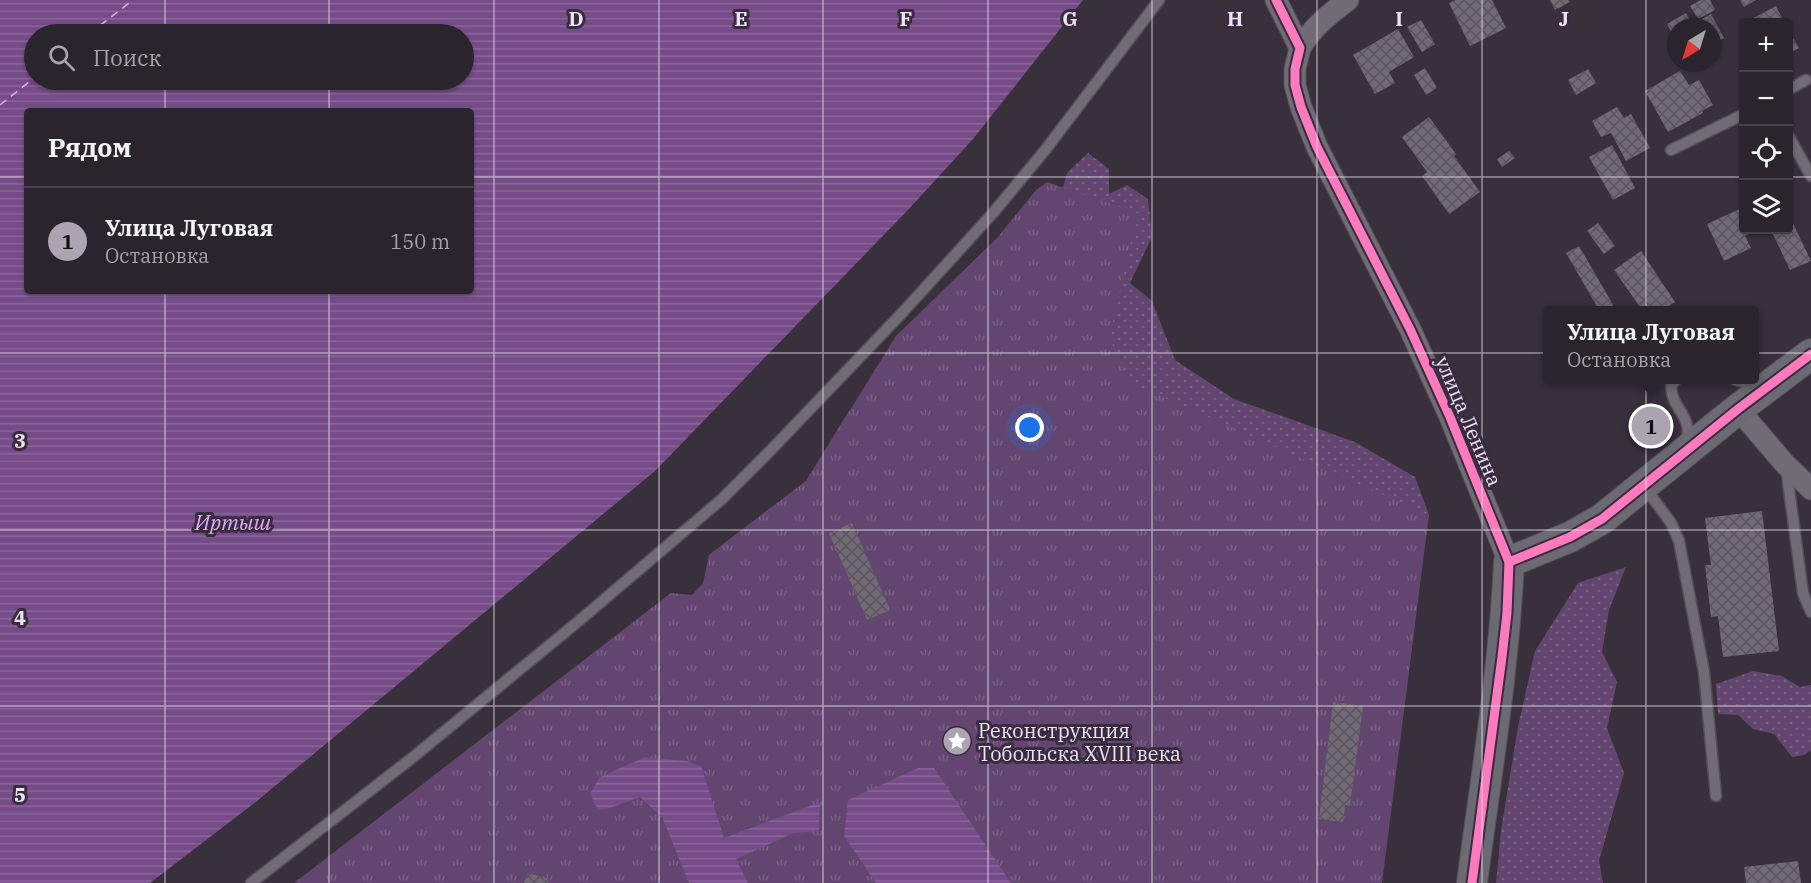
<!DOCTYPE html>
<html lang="ru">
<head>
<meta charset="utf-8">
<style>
  body { margin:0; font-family:"IBM Plex Serif",serif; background:#322c34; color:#f1f3f6 }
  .controls { position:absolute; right:18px; top:18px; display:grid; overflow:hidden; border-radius:6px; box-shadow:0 2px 4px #0004 }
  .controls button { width:54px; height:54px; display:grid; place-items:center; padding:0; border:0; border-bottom:2px solid #464148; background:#2a242c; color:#f1f3f6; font:30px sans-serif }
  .compass { position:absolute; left:1667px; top:18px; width:54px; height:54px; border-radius:50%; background:#2a242c; box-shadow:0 2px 4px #0004; rotate:218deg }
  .you { position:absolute; left:1030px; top:428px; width:21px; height:21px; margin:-15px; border:4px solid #fff; border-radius:50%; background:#1a73e8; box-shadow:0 0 0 9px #1a73e833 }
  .badge { display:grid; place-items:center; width:39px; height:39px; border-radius:50%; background:#ada4b1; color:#111; font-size:20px; font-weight:700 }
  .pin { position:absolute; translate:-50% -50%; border:3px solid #fff; box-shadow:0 2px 6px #0006 }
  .popup { position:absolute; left:1543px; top:306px; width:216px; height:78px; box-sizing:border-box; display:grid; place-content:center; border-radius:6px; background:#2a242c; filter:drop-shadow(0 2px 4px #0005); font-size:20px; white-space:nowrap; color:#a5a4a9 }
  .popup b { font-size:22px; color:#f1f3f6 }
  .popup::after { content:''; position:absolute; left:50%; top:100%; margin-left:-12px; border:12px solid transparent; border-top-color:#2a242c }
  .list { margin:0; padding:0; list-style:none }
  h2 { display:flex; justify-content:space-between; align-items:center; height:78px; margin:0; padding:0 24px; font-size:26px }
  h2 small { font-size:20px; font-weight:400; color:#a5a4a9 }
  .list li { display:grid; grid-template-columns:39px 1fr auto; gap:18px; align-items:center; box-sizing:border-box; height:108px; padding:0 24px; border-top:2px solid #464148 }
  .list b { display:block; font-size:22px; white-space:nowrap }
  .list p { margin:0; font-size:20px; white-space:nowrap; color:#a5a4a9 }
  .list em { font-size:20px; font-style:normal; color:#a5a4a9 }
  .icon { flex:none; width:33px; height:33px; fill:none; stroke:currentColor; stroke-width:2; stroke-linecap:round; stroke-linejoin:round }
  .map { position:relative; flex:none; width:1811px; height:883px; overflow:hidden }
  .search { position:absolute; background:#2a242c; box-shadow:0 2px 4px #0004; left:24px; top:24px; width:450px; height:66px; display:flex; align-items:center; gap:15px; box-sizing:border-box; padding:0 21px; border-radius:33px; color:#a5a4a9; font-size:22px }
  .panel { position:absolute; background:#2a242c; box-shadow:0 2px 4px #0004; left:24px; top:108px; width:450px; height:186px; border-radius:6px }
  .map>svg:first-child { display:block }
  .grass { fill:url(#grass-dots) }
  .park { fill:url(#park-tufts) }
  .water { fill:url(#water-rules); fill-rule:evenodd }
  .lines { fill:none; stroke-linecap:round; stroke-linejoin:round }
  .ferry { stroke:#ddacf5; stroke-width:1.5; stroke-dasharray:8 6; stroke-linecap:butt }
  .building { fill:url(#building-cross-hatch) }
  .lane-casing { stroke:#554d57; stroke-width:13 }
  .street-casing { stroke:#554d57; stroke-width:23 }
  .secondary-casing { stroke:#554d57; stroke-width:32 }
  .lane { stroke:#716c74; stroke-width:10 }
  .street { stroke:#716c74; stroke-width:21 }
  .secondary { stroke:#6b6971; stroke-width:30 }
  .cycleway-casing { stroke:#392b40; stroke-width:13 }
  .cycleway { stroke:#fd7abc; stroke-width:9 }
  .grid { fill:none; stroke:#ece3f1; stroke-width:1.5; stroke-opacity:0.55 }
  .labels { text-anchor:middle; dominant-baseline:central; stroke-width:6; stroke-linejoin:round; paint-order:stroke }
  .street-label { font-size:20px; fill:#ece3f1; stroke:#392b40 }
  .poi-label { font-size:20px; fill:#ece3f1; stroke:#392b40; text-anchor:start }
  .water-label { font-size:21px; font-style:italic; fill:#ddacf5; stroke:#392b40 }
  .grid-label { font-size:20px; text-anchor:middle; font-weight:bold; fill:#ece3f1; stroke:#392b40; stroke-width:6; stroke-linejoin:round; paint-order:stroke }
</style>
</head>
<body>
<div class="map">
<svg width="1811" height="883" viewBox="0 0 1811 883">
  <defs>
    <pattern id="grass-dots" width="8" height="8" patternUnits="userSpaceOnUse" patternTransform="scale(1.5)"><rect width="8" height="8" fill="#634670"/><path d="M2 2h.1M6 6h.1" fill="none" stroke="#7a6185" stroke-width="1.8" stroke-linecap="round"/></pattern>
    <pattern id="park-tufts" width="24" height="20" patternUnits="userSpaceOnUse" patternTransform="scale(1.5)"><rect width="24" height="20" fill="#634670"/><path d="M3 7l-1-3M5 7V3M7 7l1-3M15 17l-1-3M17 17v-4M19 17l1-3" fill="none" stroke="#7a6185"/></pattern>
    <pattern id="water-rules" width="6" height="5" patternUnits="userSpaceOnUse" patternTransform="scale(1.5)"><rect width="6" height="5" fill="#754c88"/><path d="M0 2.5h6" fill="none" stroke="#896699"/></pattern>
    <pattern id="building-cross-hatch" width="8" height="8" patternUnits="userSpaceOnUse" patternTransform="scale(1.5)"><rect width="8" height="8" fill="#716a74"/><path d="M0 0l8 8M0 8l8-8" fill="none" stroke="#5a555c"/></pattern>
  </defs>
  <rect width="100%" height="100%" fill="#38303b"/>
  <!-- grass -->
  <g class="grass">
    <polygon points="1088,153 1109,169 1109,194 1127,185 1148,199 1152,237 1130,283 1152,301 1175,360 1234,399 1355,442 1415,477 1429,515 1406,539 709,555 806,481 849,411 1055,217 1067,173"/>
    <polygon points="1626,567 1609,610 1602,652 1617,682 1607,728 1624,773 1599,861 1603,883 1496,883 1501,830 1518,727 1535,651 1578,583"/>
    <polygon points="1753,671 1782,676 1800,687 1811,685 1811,750 1804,755 1792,757 1774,734 1753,729 1738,715 1718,714 1716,684"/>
  </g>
  <!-- park -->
  <polygon class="park" points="1047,182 1138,213 1109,337 1129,382 1429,515 1382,883 294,883 671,593 692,595 703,583 709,555 806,481 896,336 998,237 1036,190"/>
  <!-- water -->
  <g class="water">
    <path d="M0 0H1083L973 139 907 211 655 471 257 801 150 883H0ZM34 34H464V80H34ZM27 111H471V291H27Z"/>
    <polygon points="645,757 686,761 701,766 724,838 820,802 819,831 794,833 736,859 748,883 689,883 662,817 640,797 610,808 599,810 593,802 591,792 600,777"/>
    <polygon points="918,768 934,768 1011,883 876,883 844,836 848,800"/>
  </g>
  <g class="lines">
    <!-- ferry -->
    <g class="ferry">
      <polyline points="89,34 133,0"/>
      <polyline points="0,105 34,78"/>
    </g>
  </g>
  <!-- building -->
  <g class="building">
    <polygon points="1456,0 1492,0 1506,28 1470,46 1449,3"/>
    <polygon points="1550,0 1568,0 1570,2 1555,10"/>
    <polygon points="1701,0 1710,0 1715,10 1698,19 1690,6"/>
    <polygon points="1740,0 1756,0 1744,7"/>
    <polygon points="1776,6 1784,22 1746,22"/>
    <polygon points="1686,13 1693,27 1676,27 1676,40 1667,24"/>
    <polygon points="1711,14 1724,38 1713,44 1712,27 1704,27 1700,20"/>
    <polygon points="1421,20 1435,44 1422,52 1407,27"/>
    <polygon points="1398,29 1414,57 1389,72 1395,83 1375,94 1353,55"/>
    <polygon points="1788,30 1799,48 1788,54"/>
    <polygon points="1425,68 1437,88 1426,95 1414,75"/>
    <polygon points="1588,69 1596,83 1576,95 1568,80"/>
    <polygon points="1680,71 1689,85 1699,80 1713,105 1702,111 1703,113 1668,132 1645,91"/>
    <polygon points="1617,107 1624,118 1631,114 1650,148 1626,161 1611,133 1601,137 1592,121"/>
    <polygon points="1429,117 1456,154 1454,156 1480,192 1449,214 1422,176 1427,172 1402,137"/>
    <polygon points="1612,145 1635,188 1613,200 1589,157"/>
    <polygon points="1509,151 1515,158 1502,167 1497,159"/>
    <polygon points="1744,207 1744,230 1758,230 1745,236 1751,248 1724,261 1707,224"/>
    <polygon points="1788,213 1811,261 1790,270 1771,230 1788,230"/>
    <polygon points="1598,223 1615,246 1604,254 1587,231"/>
    <polygon points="1579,246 1616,310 1599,310 1566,253"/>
    <polygon points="1641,251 1675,302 1662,310 1642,310 1614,270"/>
    <polygon points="1645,407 1666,434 1656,441 1635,415"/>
    <polygon points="1762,511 1779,651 1723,657 1718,616 1711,617 1705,565 1711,565 1705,518"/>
    <polygon points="852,523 890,610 867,620 829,533"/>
    <polygon points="1333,702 1363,706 1350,806 1345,805 1343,822 1319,819"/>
    <polygon points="1798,861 1801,883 1746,883 1744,867"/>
    <polygon points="527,873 549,879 548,883 524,883"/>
  </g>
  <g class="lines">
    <!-- lane casing -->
    <g class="lane-casing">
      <g id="lane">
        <polyline points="1788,90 1806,80"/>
        <polyline points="1788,135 1811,176"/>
        <polyline points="1671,150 1744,114"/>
        <path d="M1676 380 1671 386C1672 406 1683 409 1687 425 1689 431 1687 438 1686 445"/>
        <polyline points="1735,380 1753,384 1762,384"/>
        <polyline points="1786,467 1803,593 1811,612"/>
        <polyline points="1644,486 1671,523 1679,541 1704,672 1716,796"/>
        <polyline points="251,883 412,758 580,620 722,499 770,451 903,312 993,213 1046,149 1159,0"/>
      </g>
    </g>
    <!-- street casing -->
    <g class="street-casing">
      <g id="street">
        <polyline points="1276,0 1300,48 1295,69 1295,85 1301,107 1317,147 1410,329 1450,417 1509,562"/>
        <path d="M1300 48C1312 28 1329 14 1348 0"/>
        <polyline points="1738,409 1785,464 1811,489"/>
      </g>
    </g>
    <!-- secondary casing -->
    <g class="secondary-casing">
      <path id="secondary" d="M1472 883C1486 776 1504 670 1509 562L1570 537 1602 519 1738 409 1811 354"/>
    </g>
    <!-- lane -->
    <use href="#lane" class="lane"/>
    <!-- street -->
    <use href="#street" class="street"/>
    <!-- secondary -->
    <use href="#secondary" class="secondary"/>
    <!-- cycleway casing -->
    <g class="cycleway-casing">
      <g id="cycleway">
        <polyline points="1276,0 1300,48 1295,69 1295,85 1301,107 1317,147 1410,329 1450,417 1509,562 1507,613 1502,657 1472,883"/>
        <polyline points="1509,562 1570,537 1602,519 1738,409 1811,354"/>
      </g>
    </g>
    <!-- cycleway -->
    <use href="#cycleway" class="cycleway"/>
  </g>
  <!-- grid -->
  <path class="grid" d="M165 0V34M329 0V34M494 0V883M659 0V883M823 0V883M988 0V883M1152 0V883M1317 0V883M1482 0V883M1646 0V883M165 80V111M329 80V111M0 177H27M471 177H1744M1788 177H1811M165 291V883M329 291V883M0 353H1811M0 530H1811M0 706H1811"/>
  <!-- icons -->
  <defs>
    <g id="sight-disc" transform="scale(1.5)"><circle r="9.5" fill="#ada4b1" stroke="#392b40"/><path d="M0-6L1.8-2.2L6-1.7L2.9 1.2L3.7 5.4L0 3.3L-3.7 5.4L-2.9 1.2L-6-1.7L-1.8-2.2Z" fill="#fff"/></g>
  </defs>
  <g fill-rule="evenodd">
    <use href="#sight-disc" x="957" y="741"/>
  </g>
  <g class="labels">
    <!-- street labels -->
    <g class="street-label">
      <text transform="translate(1469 421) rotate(67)">улица Ленина</text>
    </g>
    <!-- poi labels -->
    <g class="poi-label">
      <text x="978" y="730">Реконструкция<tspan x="978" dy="23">Тобольска XVIII века</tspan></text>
    </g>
    <!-- water labels -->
    <g class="water-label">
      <text x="233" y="522">Иртыш</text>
    </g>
  </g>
  <g class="grid-label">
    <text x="576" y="26">D</text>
    <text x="741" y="26">E</text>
    <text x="906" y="26">F</text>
    <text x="1070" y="26">G</text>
    <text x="1235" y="26">H</text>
    <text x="1399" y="26">I</text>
    <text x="1564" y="26">J</text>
    <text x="20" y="448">3</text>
    <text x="20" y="625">4</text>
    <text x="20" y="802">5</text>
  </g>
</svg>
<div class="controls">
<button>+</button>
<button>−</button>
<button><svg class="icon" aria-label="locate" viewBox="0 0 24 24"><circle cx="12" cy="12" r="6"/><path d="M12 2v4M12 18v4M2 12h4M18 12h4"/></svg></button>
<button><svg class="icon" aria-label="layers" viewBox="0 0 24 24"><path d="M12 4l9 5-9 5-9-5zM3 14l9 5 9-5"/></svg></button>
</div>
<svg class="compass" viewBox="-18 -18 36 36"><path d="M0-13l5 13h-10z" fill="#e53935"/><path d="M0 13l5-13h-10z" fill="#a5a4a9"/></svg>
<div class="you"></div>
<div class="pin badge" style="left:1651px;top:426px">1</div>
<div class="popup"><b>Улица Луговая</b>Остановка</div>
<div class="search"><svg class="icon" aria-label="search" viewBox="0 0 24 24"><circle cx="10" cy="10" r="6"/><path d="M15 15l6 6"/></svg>Поиск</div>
<section class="panel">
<h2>Рядом<small></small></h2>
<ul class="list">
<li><span class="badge">1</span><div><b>Улица Луговая</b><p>Остановка</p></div><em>150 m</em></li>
</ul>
</section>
</div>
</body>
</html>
